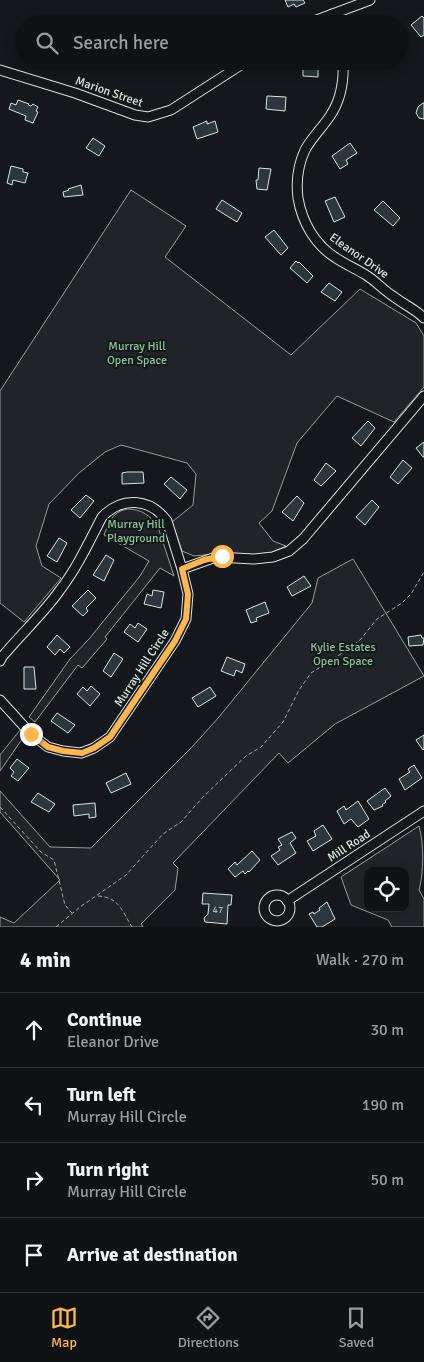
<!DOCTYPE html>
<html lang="en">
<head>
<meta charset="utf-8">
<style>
  body { margin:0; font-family:Signika,sans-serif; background:#181b1e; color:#f1f3f6 }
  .controls { position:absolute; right:15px; bottom:15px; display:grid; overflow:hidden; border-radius:10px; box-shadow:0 2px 12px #0003 }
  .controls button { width:45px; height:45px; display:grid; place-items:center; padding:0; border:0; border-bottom:1px solid #2f3234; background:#0f1215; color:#f1f3f6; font:25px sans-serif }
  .stop { position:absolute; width:15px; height:15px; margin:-11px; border:4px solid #ffb74d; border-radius:50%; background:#fff }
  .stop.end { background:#ffb74d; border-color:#fff; box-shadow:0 1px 5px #0008 }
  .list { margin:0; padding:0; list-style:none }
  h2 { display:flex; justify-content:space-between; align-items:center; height:65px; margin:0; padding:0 20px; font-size:21px }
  h2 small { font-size:16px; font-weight:400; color:#9b9ea0 }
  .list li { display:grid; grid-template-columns:32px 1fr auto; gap:15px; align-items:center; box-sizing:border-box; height:75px; padding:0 20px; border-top:1px solid #2f3234 }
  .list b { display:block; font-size:19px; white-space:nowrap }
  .list p { margin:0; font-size:16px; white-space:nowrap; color:#9b9ea0 }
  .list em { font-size:16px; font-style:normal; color:#9b9ea0 }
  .icon { flex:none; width:28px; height:28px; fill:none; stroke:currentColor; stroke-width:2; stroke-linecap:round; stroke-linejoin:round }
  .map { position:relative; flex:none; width:424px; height:927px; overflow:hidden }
  .search { position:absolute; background:#0f1215; box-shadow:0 2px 12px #0003; left:15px; right:15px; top:15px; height:55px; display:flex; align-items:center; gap:12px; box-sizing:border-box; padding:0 18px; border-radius:28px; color:#9b9ea0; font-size:19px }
  .sheet { height:365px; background:#0f1215 }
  nav { display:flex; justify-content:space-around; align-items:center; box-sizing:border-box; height:70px; border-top:1px solid #2f3234; background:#0f1215; font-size:14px; color:#9b9ea0 }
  nav a { display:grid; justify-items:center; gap:2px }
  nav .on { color:#ffb74d }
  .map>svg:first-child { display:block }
  .green { fill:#202428; stroke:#939e99; fill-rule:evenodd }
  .building { fill:#2c363c; stroke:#d8e6dc }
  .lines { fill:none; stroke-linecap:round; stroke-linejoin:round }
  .minor-casing { stroke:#d8e6dc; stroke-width:11 }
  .path { stroke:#9da8a2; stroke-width:1; stroke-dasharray:4 2.5; stroke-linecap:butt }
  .minor { stroke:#14181c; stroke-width:9 }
  .route { stroke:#ffb74d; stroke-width:6 }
  .labels { text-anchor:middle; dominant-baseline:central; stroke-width:4; stroke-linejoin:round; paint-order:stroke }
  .number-label { font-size:10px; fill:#adbab4 }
  .street-label { font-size:12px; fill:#d8e6dc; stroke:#14181c }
  .park-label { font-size:12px; fill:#8ac095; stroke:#14181c }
</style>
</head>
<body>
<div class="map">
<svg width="424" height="927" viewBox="0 0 424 927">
  <rect width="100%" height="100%" fill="#14181c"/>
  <!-- green -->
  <g class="green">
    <polygon points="131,190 186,226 165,257 291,355 360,289 416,323 424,336 424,387 394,422 337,396 297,443 272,511 259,523 273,541 286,546 273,552 261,556 215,554 194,556 182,551 172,522 193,505 196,474 187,463 121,445 105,452 79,473 49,504 36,546 42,566 61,578 24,622 0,603 0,391"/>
    <path d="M127 509C141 509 150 515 158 527L174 576 160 568 105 637 107 639 82 668 78 665 35 722 29 717 70 659 89 639 140 576 149 561 104 535C109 522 112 512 127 509Z"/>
    <polygon points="353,559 424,676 335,724 288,763 279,753 173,863 178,868 175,890 141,924 143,927 0,927 0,917 14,923 60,880 0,812 0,791 50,847 91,848 192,747 219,717 312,603 318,578"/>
    <polygon points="20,730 25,735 0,771 0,755"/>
    <path d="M419 826C424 844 424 872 419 890L424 899V927H392L388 920 351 905 341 877ZM368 871H405V908H368Z"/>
  </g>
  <!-- building -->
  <g class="building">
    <polygon points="285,0 303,0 305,3 296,7 294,4 288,7"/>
    <polygon points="422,16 424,18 424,35 421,37 411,25"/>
    <polygon points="303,61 318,61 318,77 303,76"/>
    <polygon points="267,96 286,97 285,111 266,109"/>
    <polygon points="18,100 29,104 28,105 31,106 33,104 38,107 36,111 38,112 33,123 25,120 26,116 9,109 11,103 16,105"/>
    <polygon points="423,103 424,103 424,119 419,118 416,113 418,107"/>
    <polygon points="207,121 207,124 215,121 218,132 197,139 193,127"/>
    <polygon points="93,138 105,146 99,156 86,148"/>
    <polygon points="350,143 357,153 346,160 348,164 340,169 332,156"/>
    <polygon points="11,166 23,169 23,172 28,173 25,183 13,180 12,185 7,183"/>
    <polygon points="259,168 271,169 267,190 257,189 256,180 258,180"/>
    <polygon points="81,185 83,195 64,197 63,192 69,190 68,189"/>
    <polygon points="335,197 345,217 334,222 325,201"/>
    <polygon points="222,200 242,213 237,222 216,209"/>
    <polygon points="383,201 400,218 393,226 374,210"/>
    <polygon points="274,230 288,248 281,255 265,237"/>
    <polygon points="296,261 298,263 299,262 313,276 307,283 290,268"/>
    <polygon points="329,283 342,292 335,301 321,292"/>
    <polygon points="368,421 375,428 361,446 352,438"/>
    <polygon points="424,442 424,457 423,457 416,448"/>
    <polygon points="403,460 412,468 398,484 390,477"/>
    <polygon points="326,463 336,471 321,486 314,480"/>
    <polygon points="127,472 143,472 144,483 122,484 122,473"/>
    <polygon points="171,477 187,490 180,499 164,484"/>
    <polygon points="86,495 94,501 80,518 71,510"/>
    <polygon points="297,496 304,503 293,521 282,512"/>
    <polygon points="372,500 379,507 365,525 356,517"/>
    <polygon points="59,538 67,543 57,562 47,556"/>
    <polygon points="106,555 114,560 104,581 93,575"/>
    <polygon points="304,576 311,586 292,596 287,587"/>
    <polygon points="88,590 96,598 86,608 88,611 83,616 72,606"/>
    <polygon points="153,590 164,592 161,608 144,604 147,594 152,596"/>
    <polygon points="265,602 269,613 256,618 257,621 251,623 246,610"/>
    <polygon points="138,623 147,629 138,642 124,632 130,624 135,628"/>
    <polygon points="57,635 70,647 64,653 60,649 55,655 47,647"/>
    <polygon points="421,635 422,638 424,638 423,645 409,646 408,637"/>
    <polygon points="114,653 123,659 111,677 103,671"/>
    <polygon points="227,657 245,664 242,673 236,670 234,676 221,671"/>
    <polygon points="24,667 34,667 36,689 24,689"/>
    <polygon points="91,686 100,694 90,706 77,694 83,687 87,691"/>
    <polygon points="210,687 216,696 198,707 192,698"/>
    <polygon points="57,713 75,725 68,733 51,721"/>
    <polygon points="424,735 424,749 423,750 416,740"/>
    <polygon points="17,759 29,768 18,781 11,776 14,772 10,768"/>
    <polygon points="414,765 422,778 405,790 399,779 410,772 408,769"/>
    <polygon points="126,773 131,784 111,793 106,783"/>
    <polygon points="385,788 391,796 385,801 386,802 382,805 383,806 374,810 367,801"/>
    <polygon points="38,793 55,804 49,812 31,802"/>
    <polygon points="358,801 369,819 358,827 351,819 344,824 337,811 344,806 346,810"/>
    <polygon points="95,803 96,817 89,818 89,814 74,816 73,805"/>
    <polygon points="323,825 332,839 313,851 307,841 316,836 314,831"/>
    <polygon points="292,832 296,838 290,843 296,853 278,865 271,856 280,850 278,847 282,845 278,839"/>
    <polygon points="252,851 260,860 249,872 248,871 245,874 243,871 235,877 228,869 235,862 237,865"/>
    <polygon points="203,893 232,895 231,905 228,905 227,924 205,922 204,918 208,914 209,904 202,904"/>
    <polygon points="327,902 335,919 322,927 317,927 309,914 313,912 314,914 320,910 319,908"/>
  </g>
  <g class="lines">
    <!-- minor casing -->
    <g class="minor-casing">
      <g id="minor">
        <polyline points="332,14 335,24"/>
        <polyline points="306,24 370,0"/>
        <path d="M343 61C344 80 341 100 330 116 322 128 312 137 305 150 298 165 296 182 298 198 302 222 315 245 336 258 345 264 356 269 366 275 376 281 383 290 393 296 403 304 415 309 424 318"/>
        <polyline points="0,70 75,93 135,115 148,117 171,110 247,61"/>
        <polyline points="182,569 216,557 254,559 273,557 289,551 303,539 424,396"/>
        <path d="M0 661 2 657C20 635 44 613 60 590 77 568 89 542 102 517 122 496 150 498 167 521L182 569 188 594 186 619 175 641 110 737 94 748 81 753 63 751 48 747 31 734 0 700"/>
        <circle cx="277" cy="908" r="13"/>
        <polyline points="287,901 424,811"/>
      </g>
    </g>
    <!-- path -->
    <g class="path">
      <polyline points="0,807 41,852 54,860 65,905 72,913"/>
      <path d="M98 896C119 897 122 911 132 927"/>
      <polyline points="56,927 80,907 126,875 163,834 181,822 203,797 228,773 246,756 261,747 283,722 299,690 311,673 347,650 360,640 377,619 402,603 411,594 424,572"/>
    </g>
    <!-- minor -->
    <use href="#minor" class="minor"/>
  </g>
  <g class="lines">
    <!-- route -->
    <polyline class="route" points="31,734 48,747 63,751 82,753 94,748 110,737 175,641 186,619 188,594 182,569 204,560 222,556"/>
  </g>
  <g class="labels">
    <!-- number labels -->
    <g class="number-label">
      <text x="218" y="910">47</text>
    </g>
    <!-- street labels -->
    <g class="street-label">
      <text transform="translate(109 92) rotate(19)">Marion Street</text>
      <text transform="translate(359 256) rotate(35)">Eleanor Drive</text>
      <text transform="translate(142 668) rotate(-57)">Murray Hill Circle</text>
      <text transform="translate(349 846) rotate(-33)">Mill Road</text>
    </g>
    <!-- park labels -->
    <g class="park-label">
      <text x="137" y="346">Murray Hill<tspan x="137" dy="14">Open Space</tspan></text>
      <text x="136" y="524">Murray Hill<tspan x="136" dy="14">Playground</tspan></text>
      <text x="343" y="647">Kylie Estates<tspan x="343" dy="14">Open Space</tspan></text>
    </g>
  </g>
</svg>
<div class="controls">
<button><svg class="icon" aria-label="locate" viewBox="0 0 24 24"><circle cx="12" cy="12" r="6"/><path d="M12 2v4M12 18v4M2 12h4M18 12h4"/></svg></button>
</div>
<div class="stop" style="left:222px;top:556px"></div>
<div class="stop end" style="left:31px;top:734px"></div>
<div class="search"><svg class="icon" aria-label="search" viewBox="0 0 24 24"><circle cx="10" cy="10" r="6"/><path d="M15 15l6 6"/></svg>Search here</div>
</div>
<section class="sheet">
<h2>4 min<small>Walk · 270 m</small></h2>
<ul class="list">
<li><svg class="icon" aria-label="ahead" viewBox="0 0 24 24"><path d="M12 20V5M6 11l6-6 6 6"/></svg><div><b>Continue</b><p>Eleanor Drive</p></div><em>30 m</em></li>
<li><svg class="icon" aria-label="left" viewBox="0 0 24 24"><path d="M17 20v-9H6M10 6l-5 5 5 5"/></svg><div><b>Turn left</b><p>Murray Hill Circle</p></div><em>190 m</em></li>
<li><svg class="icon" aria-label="right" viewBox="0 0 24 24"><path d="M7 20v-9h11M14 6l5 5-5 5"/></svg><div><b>Turn right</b><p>Murray Hill Circle</p></div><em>50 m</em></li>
<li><svg class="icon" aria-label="arrive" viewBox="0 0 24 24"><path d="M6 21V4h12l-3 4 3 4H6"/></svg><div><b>Arrive at destination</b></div></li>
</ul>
</section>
<nav>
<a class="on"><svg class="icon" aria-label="map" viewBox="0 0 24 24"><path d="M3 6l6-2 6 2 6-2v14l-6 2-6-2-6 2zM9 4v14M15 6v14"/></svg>Map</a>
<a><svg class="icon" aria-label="directions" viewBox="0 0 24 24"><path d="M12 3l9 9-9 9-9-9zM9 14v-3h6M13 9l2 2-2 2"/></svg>Directions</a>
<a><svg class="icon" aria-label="saved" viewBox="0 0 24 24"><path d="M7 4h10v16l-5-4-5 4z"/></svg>Saved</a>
</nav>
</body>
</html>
